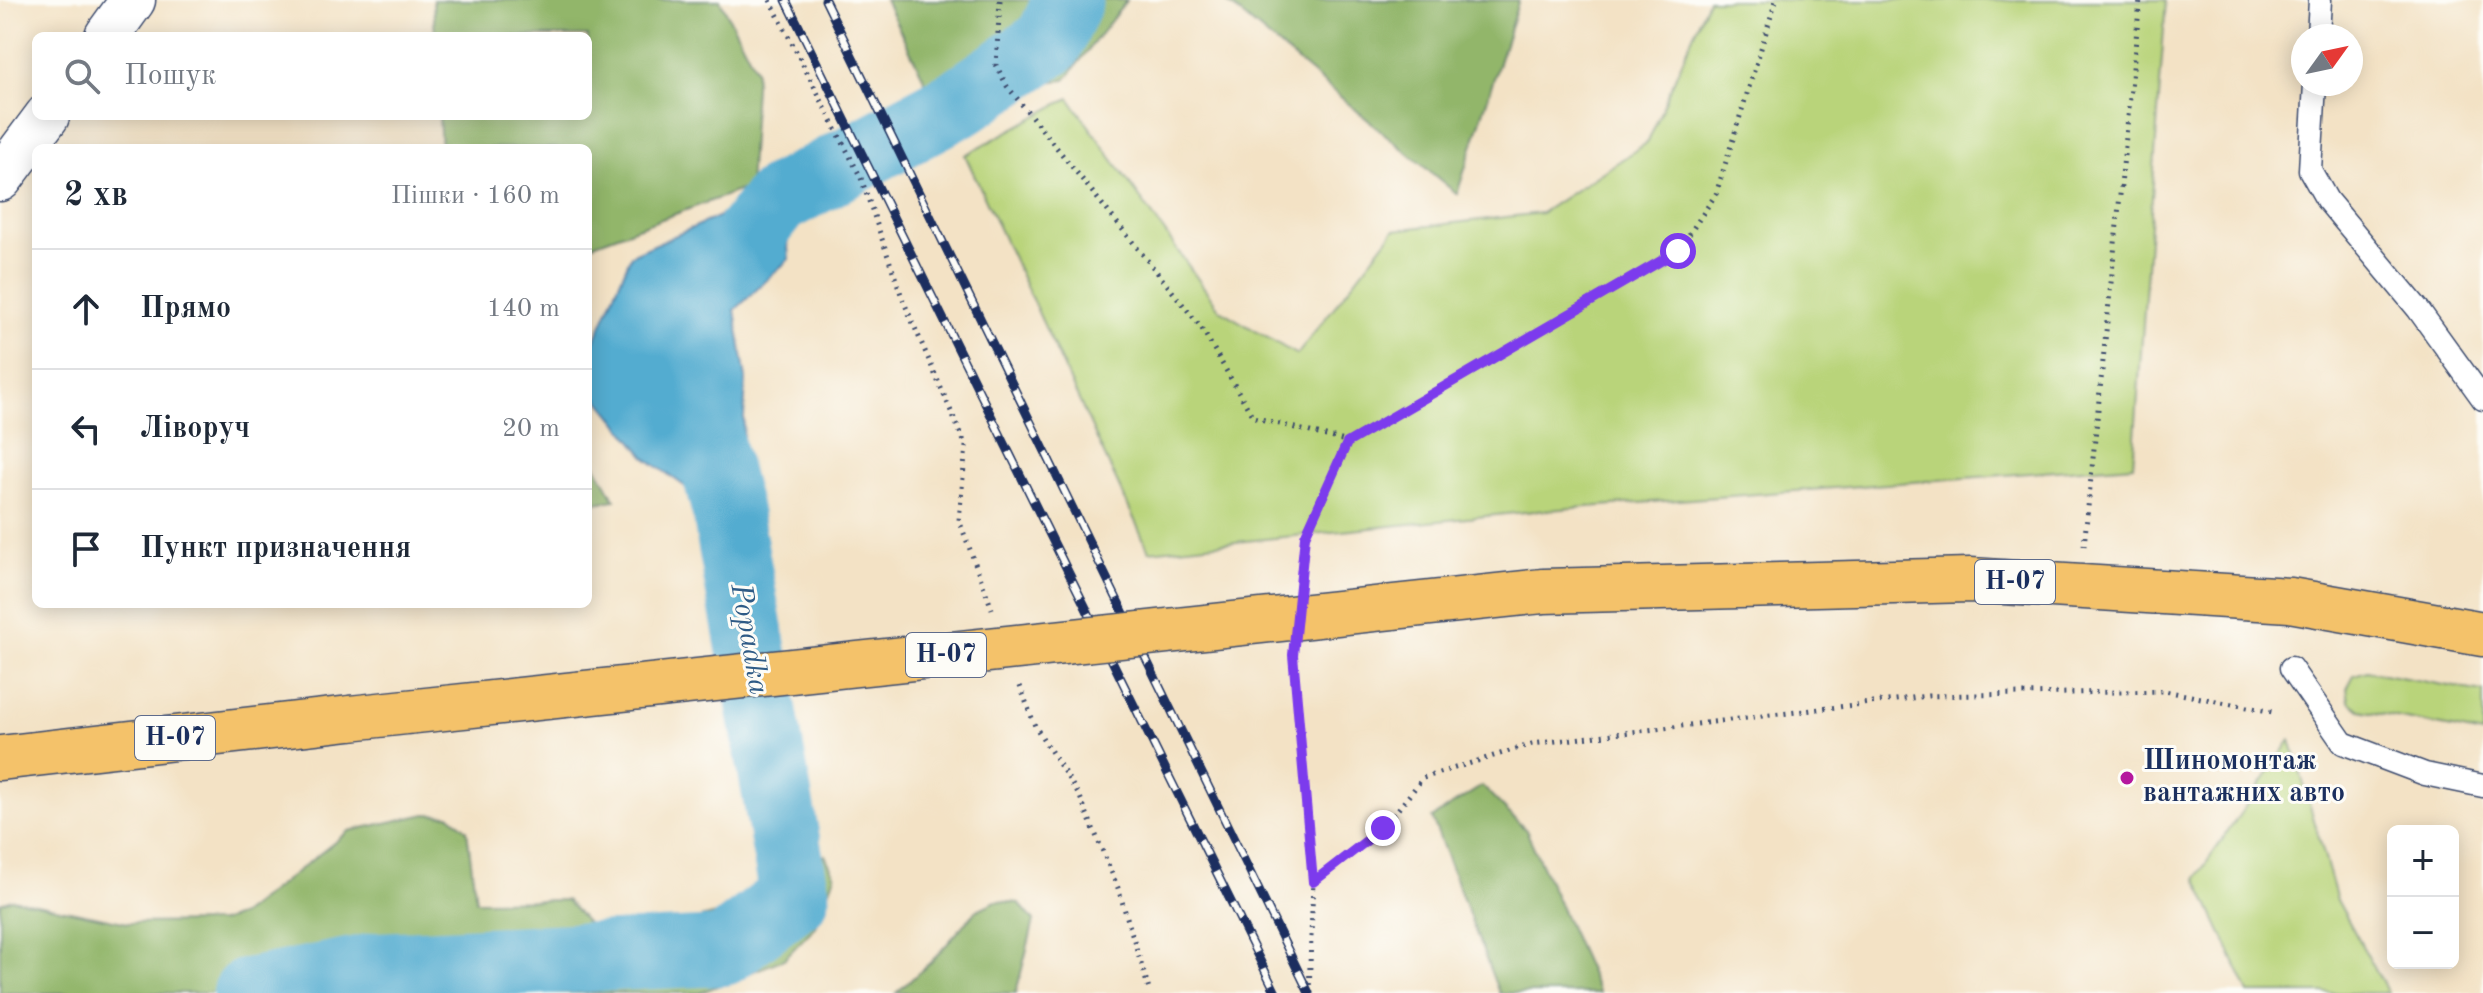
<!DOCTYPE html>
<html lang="uk">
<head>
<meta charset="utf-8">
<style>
  body { margin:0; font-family:"Old Standard TT",serif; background:#f2f2f3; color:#1f2937 }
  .controls { position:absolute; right:24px; bottom:24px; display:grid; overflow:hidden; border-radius:12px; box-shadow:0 4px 20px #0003 }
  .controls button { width:72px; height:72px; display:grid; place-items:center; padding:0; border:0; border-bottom:2px solid #e0e1e3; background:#fff; color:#1f2937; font:40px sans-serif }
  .compass { position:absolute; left:2291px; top:24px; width:72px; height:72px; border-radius:50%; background:#fff; box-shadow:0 4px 20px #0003; rotate:57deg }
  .stop { position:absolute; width:24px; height:24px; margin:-18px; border:6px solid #7c3aed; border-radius:50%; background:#fff }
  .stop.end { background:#7c3aed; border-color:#fff; box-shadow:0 2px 8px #0008 }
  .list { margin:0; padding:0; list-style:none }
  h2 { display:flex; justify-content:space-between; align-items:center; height:104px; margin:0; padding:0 32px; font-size:34px }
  h2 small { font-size:26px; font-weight:400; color:#747a83 }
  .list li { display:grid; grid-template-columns:52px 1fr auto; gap:24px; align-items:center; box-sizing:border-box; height:120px; padding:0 32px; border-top:2px solid #e0e1e3 }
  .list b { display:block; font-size:30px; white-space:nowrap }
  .list em { font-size:26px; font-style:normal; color:#747a83 }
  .icon { flex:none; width:44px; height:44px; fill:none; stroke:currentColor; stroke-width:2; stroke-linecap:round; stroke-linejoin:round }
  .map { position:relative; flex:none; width:2483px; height:993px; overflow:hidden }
  .search { position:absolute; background:#fff; box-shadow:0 4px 20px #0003; left:32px; top:32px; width:560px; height:88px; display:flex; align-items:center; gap:20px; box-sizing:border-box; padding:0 28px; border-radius:12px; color:#747a83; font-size:30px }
  .panel { position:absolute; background:#fff; box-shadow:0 4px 20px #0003; left:32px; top:144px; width:560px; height:464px; border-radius:12px }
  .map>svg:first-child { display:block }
  .green { fill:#b9d47a; stroke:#6a826c; stroke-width:2 }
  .forest { fill:#92b66a; stroke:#567264; stroke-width:2 }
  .water { fill:#53acd0; stroke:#376e97; stroke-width:2 }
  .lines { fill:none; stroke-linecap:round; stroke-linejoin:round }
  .river { stroke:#53acd0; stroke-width:70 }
  .service-casing { stroke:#3b4a6d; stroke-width:25 }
  .minor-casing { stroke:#3b4a6d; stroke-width:47 }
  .primary-casing { stroke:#3b4a6d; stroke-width:47 }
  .path { stroke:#3b4a6d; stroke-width:5; stroke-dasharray:2 6; stroke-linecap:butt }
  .service { stroke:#fff; stroke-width:22 }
  .minor { stroke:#fff; stroke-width:44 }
  .primary { stroke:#f4c26a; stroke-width:44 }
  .rail-casing { stroke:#1b2f5e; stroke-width:9 }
  .rail { stroke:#fdfcf7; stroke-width:6; stroke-dasharray:18; stroke-linecap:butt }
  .primary-bridge-casing { stroke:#3b4a6d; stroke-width:47; stroke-linecap:butt }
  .primary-bridge { stroke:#f4c26a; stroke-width:44 }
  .route { stroke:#7c3aed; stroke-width:10 }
  .poi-dot { fill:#b5179e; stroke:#fdfcf7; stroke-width:3 }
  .labels { text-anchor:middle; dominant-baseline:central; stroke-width:6; stroke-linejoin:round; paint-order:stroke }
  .shield { fill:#fdfcf7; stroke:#5f6c8c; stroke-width:2 }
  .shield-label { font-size:26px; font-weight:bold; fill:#1b2f5e }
  .poi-label { font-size:28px; font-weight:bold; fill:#1b2f5e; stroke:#fdfcf7; text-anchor:start }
  .water-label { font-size:30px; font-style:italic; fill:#2f5b86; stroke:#fdfcf7 }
</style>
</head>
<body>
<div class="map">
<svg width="2483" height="993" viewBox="0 0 2483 993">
  <rect width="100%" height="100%" fill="#fdfcf7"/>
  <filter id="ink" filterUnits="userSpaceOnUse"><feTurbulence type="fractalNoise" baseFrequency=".0125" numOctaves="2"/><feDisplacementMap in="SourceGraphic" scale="16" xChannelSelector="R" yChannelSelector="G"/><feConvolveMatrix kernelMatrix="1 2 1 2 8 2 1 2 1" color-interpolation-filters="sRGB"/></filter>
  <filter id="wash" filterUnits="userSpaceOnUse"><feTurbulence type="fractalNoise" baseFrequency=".006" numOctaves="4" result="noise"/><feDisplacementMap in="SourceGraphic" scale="32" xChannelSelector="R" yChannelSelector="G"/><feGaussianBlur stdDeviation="1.8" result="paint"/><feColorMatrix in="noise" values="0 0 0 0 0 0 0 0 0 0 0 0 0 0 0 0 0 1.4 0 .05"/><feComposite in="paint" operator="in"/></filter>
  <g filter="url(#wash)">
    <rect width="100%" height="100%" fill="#f3e2c5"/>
    <!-- green -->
    <g class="green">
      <polygon points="1708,0 2166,0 2133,465 1535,511 1149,551 965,155 1069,98 1220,310 1297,355 1394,230 1541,213 1648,142"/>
      <polygon points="2367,671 2483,692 2483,734 2360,710 2349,701 2347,688 2354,675"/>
      <polygon points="2291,740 2337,900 2388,993 2249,993 2196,878"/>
    </g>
    <!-- forest -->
    <g class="forest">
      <polygon points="433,0 720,0 756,70 749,187 588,246 588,148 441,148 439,116 588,116 588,36 435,36"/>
      <polygon points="885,0 1127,0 1065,80 931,93"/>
      <polygon points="1224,0 1519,0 1457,194"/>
      <polygon points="588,452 615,500 588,504"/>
      <polygon points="1482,786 1526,830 1599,993 1499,993 1432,818"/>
      <polygon points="426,814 450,815 467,830 476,901 566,900 598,935 621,938 727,911 825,855 835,876 816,926 784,959 700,993 0,993 0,903 12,899 128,923 220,922 241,915 349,831"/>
      <polygon points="996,901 1019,903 1034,921 1016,993 896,993 932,961 977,910"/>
    </g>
    <!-- water -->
    <polygon class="water" points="777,200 786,222 789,259 735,310 746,379 740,495 732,510 719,511 647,459 588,386 588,357 631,255 742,206"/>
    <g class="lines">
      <!-- river -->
      <g class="river">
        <polyline points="717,276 777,200 962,101 1049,42 1068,0"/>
        <polyline points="248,993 378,967 723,951 795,896 727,512 703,419"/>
      </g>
    </g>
  </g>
  <g filter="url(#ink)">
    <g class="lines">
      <!-- service casing -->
      <g class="service-casing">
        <g id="service">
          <polyline points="2318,36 2320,0"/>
          <polyline points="2315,84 2310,170 2327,200 2418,309 2483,399"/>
          <polyline points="2291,668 2343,743 2425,774 2483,786"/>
        </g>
      </g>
      <!-- minor casing -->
      <g class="minor-casing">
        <g id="minor">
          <polyline points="107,36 133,0"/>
          <polyline points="0,179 47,116"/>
        </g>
      </g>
      <!-- primary casing -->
      <g class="primary-casing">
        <g id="primary">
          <polyline points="1543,591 1970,580 2290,600 2483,634"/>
          <polyline points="0,758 350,718"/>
        </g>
      </g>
      <!-- path -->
      <g class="path">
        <polyline points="770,0 861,178 903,300 966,446 959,520 992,609"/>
        <polyline points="1000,0 996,65 1007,86 1201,327 1253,417 1345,441"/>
        <polyline points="2084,546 2140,0"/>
        <polyline points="1301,575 1305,536 1347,443 1678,251 1716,194 1776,0"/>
        <polyline points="1293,660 1313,881"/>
        <polyline points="1020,686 1035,726 1080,797 1118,888 1150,993"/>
        <polyline points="1309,993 1313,882 1383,828 1423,778 1532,744 1928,696 2165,691 2273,712"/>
      </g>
      <!-- service -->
      <use href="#service" class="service"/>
      <!-- minor -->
      <use href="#minor" class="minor"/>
      <!-- primary -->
      <use href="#primary" class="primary"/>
      <!-- rail casing -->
      <g class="rail-casing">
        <g id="rail">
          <polyline points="786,0 1276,993"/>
          <polyline points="825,0 1309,993"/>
        </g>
      </g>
      <!-- rail -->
      <use href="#rail" class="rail"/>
      <!-- primary-bridge casing -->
      <g class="primary-bridge-casing">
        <polyline id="primary-bridge" points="350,718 1543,591"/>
      </g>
      <!-- primary-bridge -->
      <use href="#primary-bridge" class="primary-bridge"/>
    </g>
  </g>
  <g class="lines" filter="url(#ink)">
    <!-- route -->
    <polyline class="route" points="1383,828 1313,882 1293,655 1305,536 1347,443 1678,251"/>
  </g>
  <!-- markers -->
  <circle class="poi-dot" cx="2127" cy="778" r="8"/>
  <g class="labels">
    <!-- shield labels -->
    <g class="shield">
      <rect x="1975" y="560" width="80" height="44" rx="6"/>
      <rect x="906" y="633" width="80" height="44" rx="6"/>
      <rect x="135" y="716" width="80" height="44" rx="6"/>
    </g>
    <g class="shield-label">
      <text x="2015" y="582">Н-07</text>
      <text x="946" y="655">Н-07</text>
      <text x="175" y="738">Н-07</text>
    </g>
    <!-- poi labels -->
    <g class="poi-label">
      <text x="2143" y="762">Шиномонтаж<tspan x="2143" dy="32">вантажних авто</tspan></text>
    </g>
    <!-- water labels -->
    <g class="water-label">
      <text transform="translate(749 639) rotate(80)">Popadka</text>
    </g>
  </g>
</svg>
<div class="controls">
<button>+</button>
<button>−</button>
</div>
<svg class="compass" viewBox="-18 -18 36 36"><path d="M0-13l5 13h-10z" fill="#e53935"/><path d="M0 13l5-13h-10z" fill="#747a83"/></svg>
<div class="stop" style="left:1678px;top:251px"></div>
<div class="stop end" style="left:1383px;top:828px"></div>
<div class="search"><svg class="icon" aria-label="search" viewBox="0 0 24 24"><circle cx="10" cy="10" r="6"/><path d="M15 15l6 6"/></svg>Пошук</div>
<section class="panel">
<h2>2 хв<small>Пішки · 160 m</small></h2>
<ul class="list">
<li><svg class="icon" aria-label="ahead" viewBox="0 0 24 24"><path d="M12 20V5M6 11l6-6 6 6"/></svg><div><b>Прямо</b></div><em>140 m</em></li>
<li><svg class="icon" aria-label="left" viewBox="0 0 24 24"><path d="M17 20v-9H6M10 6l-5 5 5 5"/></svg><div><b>Ліворуч</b></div><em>20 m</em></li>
<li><svg class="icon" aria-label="arrive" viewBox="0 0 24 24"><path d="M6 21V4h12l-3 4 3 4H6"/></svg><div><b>Пункт призначення</b></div></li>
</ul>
</section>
</div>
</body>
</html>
